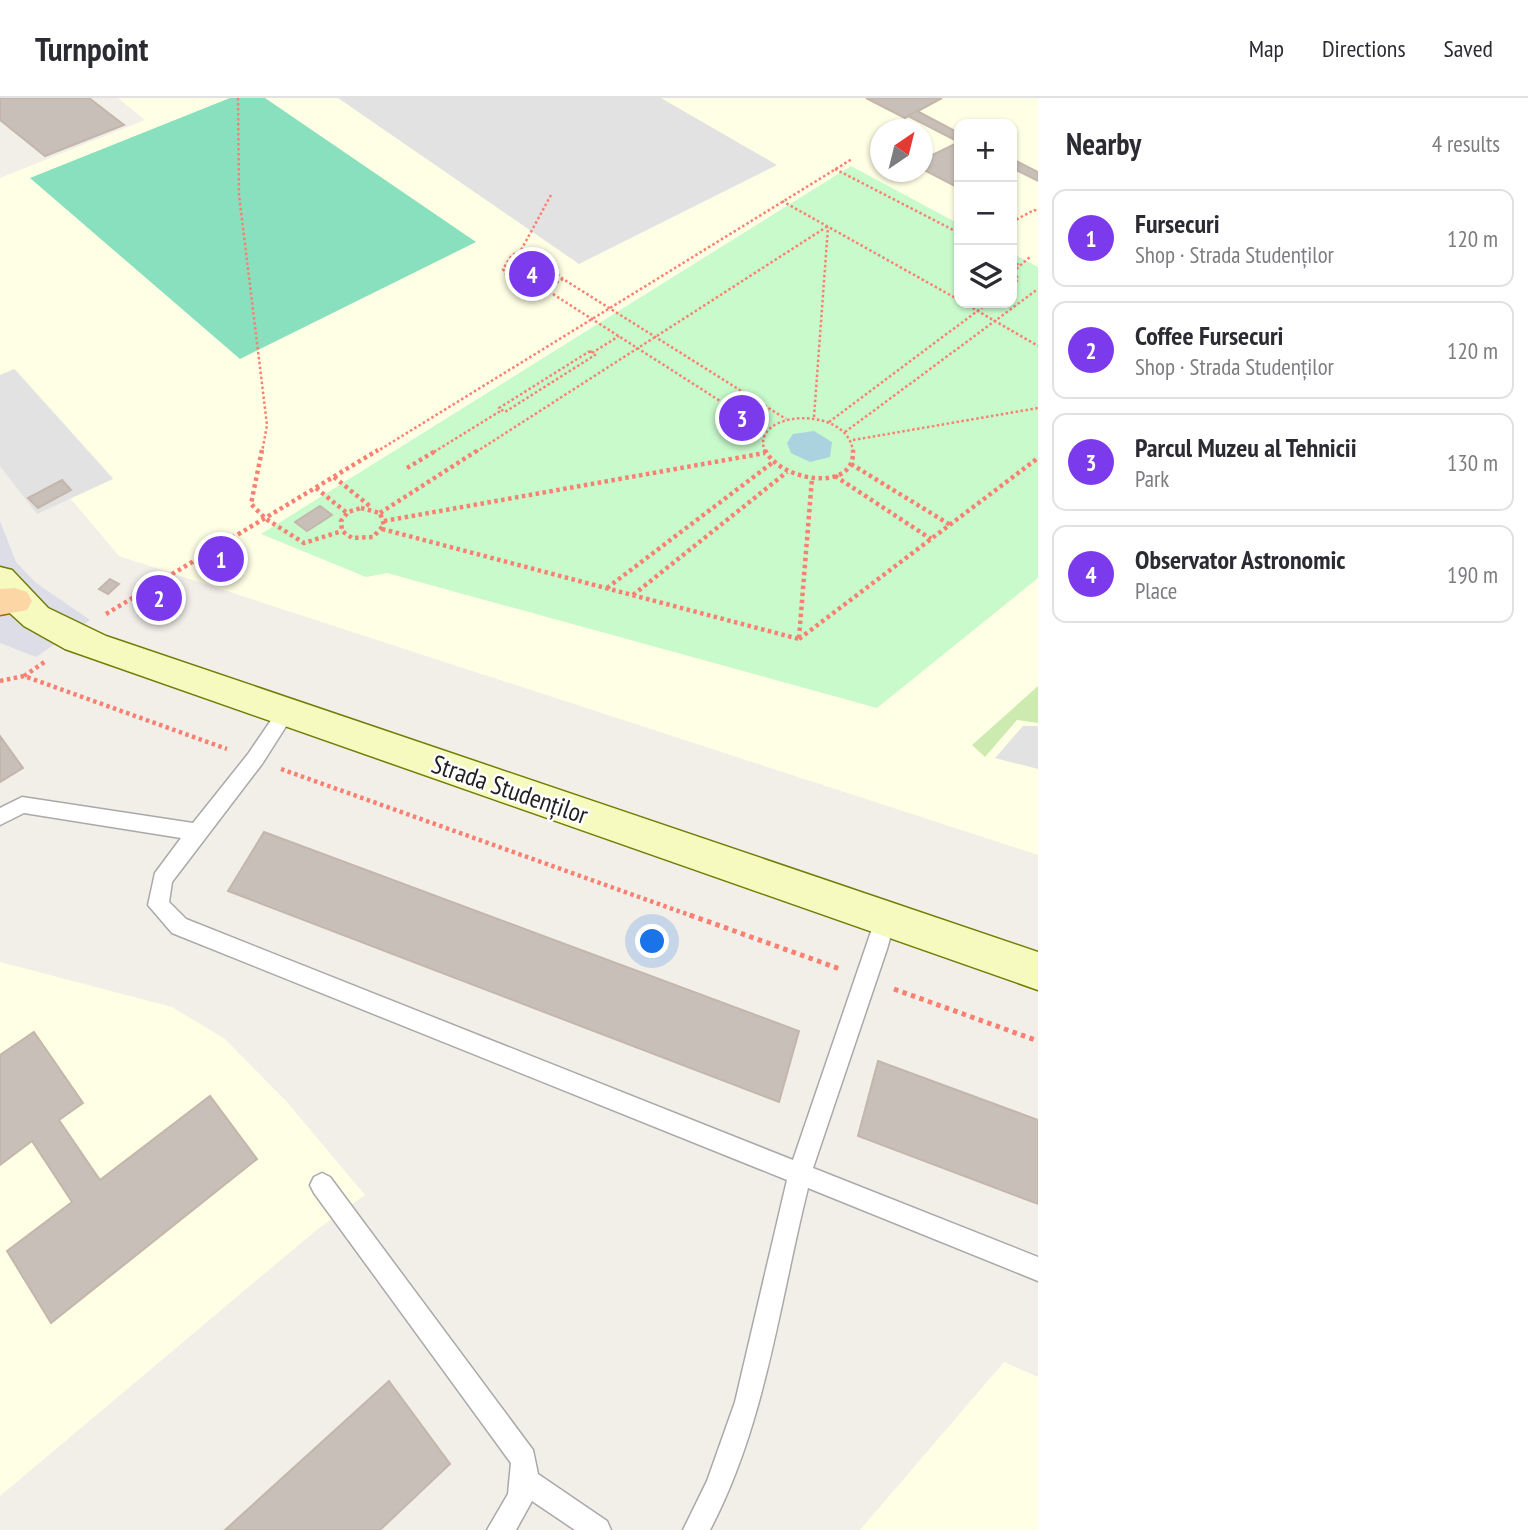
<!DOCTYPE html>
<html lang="en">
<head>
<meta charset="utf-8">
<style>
  body { margin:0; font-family:"PT Sans Narrow",sans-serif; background:#f2f2f3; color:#2b2b33 }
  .controls { position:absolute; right:21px; top:21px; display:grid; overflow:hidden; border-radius:14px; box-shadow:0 2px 5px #0004 }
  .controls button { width:63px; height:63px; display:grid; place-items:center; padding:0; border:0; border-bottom:2px solid #e1e1e2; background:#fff; color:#2b2b33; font:35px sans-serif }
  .compass { position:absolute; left:870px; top:21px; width:63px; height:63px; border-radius:50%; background:#fff; box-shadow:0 2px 5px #0004; rotate:35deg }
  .you { position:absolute; left:653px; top:844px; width:24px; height:24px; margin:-18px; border:5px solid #fff; border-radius:50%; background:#1a73e8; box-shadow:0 0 0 10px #1a73e833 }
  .badge { display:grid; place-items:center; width:46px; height:46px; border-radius:50%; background:#7c3aed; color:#fff; font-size:23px; font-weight:700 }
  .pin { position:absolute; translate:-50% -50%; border:4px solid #fff; box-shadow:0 2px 7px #0006 }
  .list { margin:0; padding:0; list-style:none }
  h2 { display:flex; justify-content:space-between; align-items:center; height:91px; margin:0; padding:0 28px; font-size:30px }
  h2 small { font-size:23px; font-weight:400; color:#7c7c81 }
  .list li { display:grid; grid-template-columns:46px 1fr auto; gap:21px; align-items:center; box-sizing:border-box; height:98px; margin:0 14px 14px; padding:0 14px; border:2px solid #e1e1e2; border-radius:14px }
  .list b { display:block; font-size:26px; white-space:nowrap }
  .list p { margin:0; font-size:23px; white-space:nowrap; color:#7c7c81 }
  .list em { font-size:23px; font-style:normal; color:#7c7c81 }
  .icon { flex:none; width:38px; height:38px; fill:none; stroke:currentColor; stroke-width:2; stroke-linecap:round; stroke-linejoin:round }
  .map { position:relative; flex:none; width:1038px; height:1432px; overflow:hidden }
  header { display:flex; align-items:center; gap:42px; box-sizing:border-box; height:98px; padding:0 35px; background:#fff; border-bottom:2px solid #e1e1e2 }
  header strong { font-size:33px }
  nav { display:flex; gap:38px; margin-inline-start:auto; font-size:24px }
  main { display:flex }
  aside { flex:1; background:#fff }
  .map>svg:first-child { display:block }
  .education { fill:#ffffe5; fill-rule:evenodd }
  .grass { fill:#cdebb0 }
  .park { fill:#c8facc }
  .pitch { fill:#88e0be }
  .parking { fill:#e2e2e2 }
  .plaza { fill:#dddde8 }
  .water { fill:#aad3df }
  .building { fill:#c7bfb8; stroke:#c4b6ab; stroke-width:2 }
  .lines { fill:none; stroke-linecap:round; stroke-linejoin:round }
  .lane-casing { stroke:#a9a9a9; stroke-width:3 }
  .secondary-casing { stroke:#707d05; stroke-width:3 }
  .primary-casing { stroke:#a06b00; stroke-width:3 }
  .path-far2 { stroke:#fa8072; stroke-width:2.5; stroke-dasharray:2.5 2.5; stroke-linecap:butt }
  .path-far1 { stroke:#fa8072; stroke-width:4.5; stroke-dasharray:3.5 3.5; stroke-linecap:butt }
  .path { stroke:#fa8072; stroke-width:5; stroke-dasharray:4.5 4.5; stroke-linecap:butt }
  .lane { fill:#fff; fill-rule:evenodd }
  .secondary { fill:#f7fabf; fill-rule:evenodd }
  .primary { fill:#fcd6a4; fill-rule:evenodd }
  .labels { text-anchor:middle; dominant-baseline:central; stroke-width:5; stroke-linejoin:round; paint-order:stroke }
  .street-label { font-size:26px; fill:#222; stroke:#fff }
</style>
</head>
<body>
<header>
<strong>Turnpoint</strong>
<nav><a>Map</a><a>Directions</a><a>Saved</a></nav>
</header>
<main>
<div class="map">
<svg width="1038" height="1432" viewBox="0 0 1038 1432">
  <rect width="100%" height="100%" fill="#f2efe9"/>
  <!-- education -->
  <g class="education">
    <path d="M118 0H1038V757L119 458 70 400 113 380 15 271 0 277V80L145 22ZM959 26H1012V205H959ZM880 32H922V74H880Z"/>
    <polygon points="0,864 172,909 225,941 286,1003 365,1097 314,1134 0,1398"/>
    <polygon points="1004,1264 1038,1279 1038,1432 860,1432"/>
  </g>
  <!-- grass -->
  <polygon class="grass" points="1038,588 1038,625 1017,622 985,659 972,647"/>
  <!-- park -->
  <polygon class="park" points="851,68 959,126 959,205 1012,205 1012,155 1038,169 1038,480 877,610 387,475 366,479 261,436"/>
  <!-- pitch -->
  <polygon class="pitch" points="230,0 265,0 476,144 240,261 30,80"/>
  <!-- parking -->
  <g class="parking">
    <polygon points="338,0 661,0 777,67 579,166"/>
    <polygon points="14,271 113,381 37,416 0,368 0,277"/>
    <polygon points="1023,628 1038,628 1038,671 995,660"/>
  </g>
  <!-- plaza -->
  <polygon class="plaza" points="0,423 16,464 36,485 90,522 36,559 0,545"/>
  <!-- water -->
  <polygon class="water" points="814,333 832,344 830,359 810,364 791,355 787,345 793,336"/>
  <!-- building -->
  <g class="building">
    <polygon points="0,0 89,0 124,27 45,58 0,22"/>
    <polygon points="866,0 942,0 905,20"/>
    <polygon points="917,13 959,35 959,44 908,18"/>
    <polygon points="959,44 959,90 922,71 922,62"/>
    <polygon points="1016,63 1038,74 1038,83 1012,70"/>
    <polygon points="535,165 549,171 548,181 533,187 517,182 513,175 518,168"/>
    <polygon points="62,382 71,392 38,410 28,400"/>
    <polygon points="320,408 332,417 307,433 295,424"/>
    <polygon points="225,451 234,457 218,471 208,465"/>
    <polygon points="110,481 119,486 108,496 99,491"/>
    <polygon points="163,491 171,499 156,508 148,500"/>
    <polygon points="0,638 23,670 0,684"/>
    <polygon points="264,734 799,933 779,1004 228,793"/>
    <polygon points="34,934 83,1005 59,1022 100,1082 210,998 257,1061 51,1225 7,1153 72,1104 32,1043 0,1067 0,957"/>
    <polygon points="878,963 1038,1022 1038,1106 858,1038"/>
    <polygon points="389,1283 450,1366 380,1432 225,1432"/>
  </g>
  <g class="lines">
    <!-- lane casing -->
    <g class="lane-casing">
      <g id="lane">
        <path d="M286 607 292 609 295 614 292 619 262 666 172 784 169 804 186 821 793 1062 876 819 879 813 886 810 893 813 896 819 887 851 813 1070 1038 1159V1183L808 1090C779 1206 766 1325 710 1432H683L707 1383 735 1304 787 1082 172 835 148 807 155 775 181 740 24 715 0 727V710L22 699 193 725 248 656 280 609Z"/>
        <polygon points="322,1075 330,1079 533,1352 538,1376 607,1423 611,1432 575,1432 532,1403 516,1432 487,1432 508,1396 511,1365 314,1095 310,1087 314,1079"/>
      </g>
    </g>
    <!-- secondary casing -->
    <g class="secondary-casing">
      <polygon id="secondary" points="0,469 12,472 48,510 106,538 1038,854 1038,892 65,551 24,528 0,506"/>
    </g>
    <!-- primary casing -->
    <g class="primary-casing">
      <polygon id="primary" points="15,490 27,494 32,503 27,512 0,517 0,491"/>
    </g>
    <!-- path-far2 -->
    <g class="path-far2">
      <polyline points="238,0 239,97 267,327 262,354"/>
      <polyline points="835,71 959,135"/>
      <polyline points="551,97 520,154 532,155 563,181 786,321"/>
      <polyline points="782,103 959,202"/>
      <polyline points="1012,124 1034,112 1038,113"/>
      <polyline points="520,154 512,157 503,171 507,178 545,191"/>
      <polyline points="1012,163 1019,167"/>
      <polyline points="563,181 545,191 767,333"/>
      <polyline points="1012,187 1018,182 1015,172 1031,158"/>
      <polyline points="964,205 1038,248"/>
      <polygon points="590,253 595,257 505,314 499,310"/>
      <polyline points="592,255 619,238"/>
      <polyline points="814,319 828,129"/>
      <polyline points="829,324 988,205"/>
      <polyline points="845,334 1038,191"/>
      <polyline points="853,342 1038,310"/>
      <polyline points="376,354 852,61"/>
      <polyline points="434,354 502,312"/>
      <polyline points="476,354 828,128"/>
      <path d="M765 354C748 312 849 306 853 354"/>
    </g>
    <!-- path-far1 -->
    <g class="path-far1">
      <polyline points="262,352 251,406 266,421 304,445 342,433"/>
      <path d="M765 352C780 383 856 396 853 352"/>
      <polyline points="851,366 952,428"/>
      <polyline points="407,370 437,352"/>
      <polyline points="835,378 931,441"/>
      <polyline points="334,379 371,409"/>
      <polyline points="316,390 347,415"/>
      <polygon points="361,410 380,415 384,427 373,439 352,440 342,433 341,423 348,414"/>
      <polyline points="380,415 478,352"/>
      <polyline points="384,423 765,355"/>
      <polyline points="382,431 799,541"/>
      <polyline points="607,490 772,365"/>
      <polyline points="633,497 787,374"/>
      <polyline points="106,516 378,352"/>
      <polyline points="799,540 812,380"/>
      <polyline points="799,541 1038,360"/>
      <polyline points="24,578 46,563"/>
      <polyline points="0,583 24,578 227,651"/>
      <polyline points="281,671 695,819"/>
    </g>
    <!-- path -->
    <g class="path">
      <polyline points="690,817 840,871"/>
      <polyline points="894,891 1038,943"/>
    </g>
    <!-- lane -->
    <use href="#lane" class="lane"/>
    <!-- secondary -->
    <use href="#secondary" class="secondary"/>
    <!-- primary -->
    <use href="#primary" class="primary"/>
  </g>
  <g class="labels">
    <!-- street labels -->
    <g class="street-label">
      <text transform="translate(510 691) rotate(19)">Strada Studenților</text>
    </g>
  </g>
</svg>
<div class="controls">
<button>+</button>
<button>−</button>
<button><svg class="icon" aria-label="layers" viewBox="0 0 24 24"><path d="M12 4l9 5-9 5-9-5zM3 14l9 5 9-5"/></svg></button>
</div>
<svg class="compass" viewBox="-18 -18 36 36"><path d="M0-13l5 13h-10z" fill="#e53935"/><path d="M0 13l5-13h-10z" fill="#7c7c81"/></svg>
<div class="you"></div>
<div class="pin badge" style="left:221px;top:461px">1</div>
<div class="pin badge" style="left:159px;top:500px">2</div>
<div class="pin badge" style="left:742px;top:320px">3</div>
<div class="pin badge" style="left:532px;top:176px">4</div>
</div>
<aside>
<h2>Nearby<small>4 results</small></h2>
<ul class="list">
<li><span class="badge">1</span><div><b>Fursecuri</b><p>Shop · Strada Studenților</p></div><em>120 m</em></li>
<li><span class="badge">2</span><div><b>Coffee Fursecuri</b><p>Shop · Strada Studenților</p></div><em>120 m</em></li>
<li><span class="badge">3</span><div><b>Parcul Muzeu al Tehnicii</b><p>Park</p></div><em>130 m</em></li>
<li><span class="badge">4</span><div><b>Observator Astronomic</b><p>Place</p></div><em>190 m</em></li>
</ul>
</aside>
</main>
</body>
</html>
